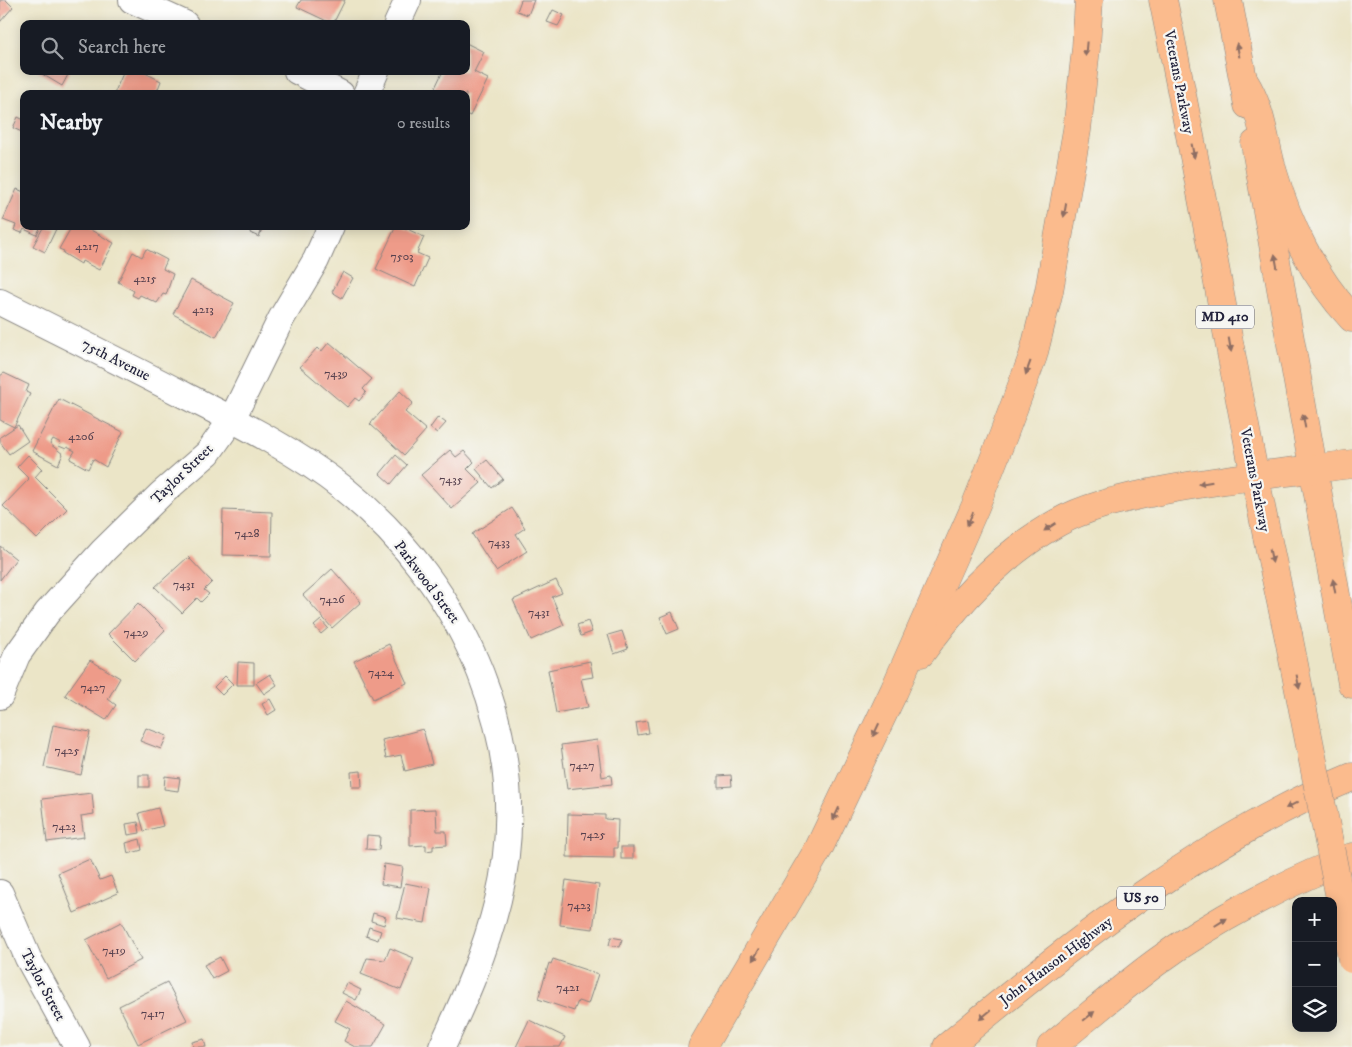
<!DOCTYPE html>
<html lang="en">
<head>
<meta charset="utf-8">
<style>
  body { margin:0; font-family:"IM FELL DW Pica",serif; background:#242831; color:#f1f3f6 }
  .controls { position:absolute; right:15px; bottom:15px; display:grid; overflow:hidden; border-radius:10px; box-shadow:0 2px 12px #0003 }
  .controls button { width:45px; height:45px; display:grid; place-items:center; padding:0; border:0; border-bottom:1px solid #363941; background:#171b24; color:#f1f3f6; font:25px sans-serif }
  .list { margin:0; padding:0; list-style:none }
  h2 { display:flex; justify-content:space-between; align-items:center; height:65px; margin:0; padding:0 20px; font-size:21px }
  h2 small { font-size:16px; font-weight:400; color:#9ea1a6 }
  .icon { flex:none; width:28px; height:28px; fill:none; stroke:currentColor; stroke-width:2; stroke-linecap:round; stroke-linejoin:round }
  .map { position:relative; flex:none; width:1352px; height:1047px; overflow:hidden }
  .search { position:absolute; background:#171b24; box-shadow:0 2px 12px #0003; left:20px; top:20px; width:450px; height:55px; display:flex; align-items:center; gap:12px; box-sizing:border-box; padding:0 18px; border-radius:10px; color:#9ea1a6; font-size:19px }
  .panel { position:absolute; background:#171b24; box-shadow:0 2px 12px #0003; left:20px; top:90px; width:450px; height:140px; border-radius:10px }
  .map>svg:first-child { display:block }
  .building { fill:#ee9b89 }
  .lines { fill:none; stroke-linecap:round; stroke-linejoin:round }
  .minor-casing { stroke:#868481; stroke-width:28 }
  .primary-casing { stroke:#868481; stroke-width:29 }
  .motorway-casing { stroke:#868481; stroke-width:29 }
  .minor { stroke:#fff; stroke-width:26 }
  .primary { stroke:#fbbb8d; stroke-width:28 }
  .motorway { stroke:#fbbb8d; stroke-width:28 }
  .primary-bridge-casing { stroke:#868481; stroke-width:29; stroke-linecap:butt }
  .primary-bridge { stroke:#fbbb8d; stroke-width:28 }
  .oneway { fill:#8e6e64 }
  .labels { text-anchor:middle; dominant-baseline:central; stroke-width:4.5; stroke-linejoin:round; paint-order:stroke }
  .number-label { font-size:12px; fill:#55404e }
  .shield { fill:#f6f6f2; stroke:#626272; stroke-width:1 }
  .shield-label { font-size:14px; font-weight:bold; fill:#22223b }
  .street-label { font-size:15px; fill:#22223b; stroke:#f6f6f2 }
</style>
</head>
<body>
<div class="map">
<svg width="1352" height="1047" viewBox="0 0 1352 1047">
  <rect width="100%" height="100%" fill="#f6f6f2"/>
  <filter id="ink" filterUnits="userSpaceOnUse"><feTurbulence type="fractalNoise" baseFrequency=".02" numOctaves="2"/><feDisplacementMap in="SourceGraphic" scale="10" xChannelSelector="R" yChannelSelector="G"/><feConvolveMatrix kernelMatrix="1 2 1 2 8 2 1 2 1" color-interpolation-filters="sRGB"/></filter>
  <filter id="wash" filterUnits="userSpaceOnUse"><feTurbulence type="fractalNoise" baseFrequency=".0096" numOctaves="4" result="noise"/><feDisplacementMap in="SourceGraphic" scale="20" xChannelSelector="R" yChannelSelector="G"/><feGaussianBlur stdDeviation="1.12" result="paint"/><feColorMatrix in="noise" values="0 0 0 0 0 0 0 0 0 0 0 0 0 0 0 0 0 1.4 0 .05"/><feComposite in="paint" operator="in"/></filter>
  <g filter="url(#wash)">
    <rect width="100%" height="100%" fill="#ebe5c7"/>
    <g id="blocks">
      <!-- building -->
      <g class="building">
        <polygon points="0,0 6,0 13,7 0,22"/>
        <polygon points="301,0 345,0 333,24 297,7"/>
        <polygon points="521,0 534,0 528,15 517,11"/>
        <polygon points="553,10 564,15 558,26 547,22"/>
        <polygon points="466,43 484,52 474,72 488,79 470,116 466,114 466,94 432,94 443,71 466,71"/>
        <polygon points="37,71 70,71 62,86"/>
        <polygon points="124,71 141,71 161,81 156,94 114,94"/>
        <polygon points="18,117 24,120 24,133 13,128"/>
        <polygon points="17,189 24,192 24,226 41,226 37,235 24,229 22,233 14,230 16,225 3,220"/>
        <polygon points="44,226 56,229 45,252 33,246"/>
        <polygon points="72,226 91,226 89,229 114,243 99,270 82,261 81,264 63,253 64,251 59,249"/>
        <polygon points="252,226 263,226 259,237 250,233"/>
        <polygon points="396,226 401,226 424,237 417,253 428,258 415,287 376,269"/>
        <polygon points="146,249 167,260 163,269 173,274 166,295 163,294 157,303 140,295 138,298 132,295 134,291 118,282 133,252 142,257"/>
        <polygon points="343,272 353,278 342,298 332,292"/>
        <polygon points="191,280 234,303 216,337 173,314"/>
        <polygon points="329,342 372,379 363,389 366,392 359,401 355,398 347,407 300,367 317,348 321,352"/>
        <polygon points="4,373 29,385 26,392 30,394 14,427 0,420 0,376"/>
        <polygon points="400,391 413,403 405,412 426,430 404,455 370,424"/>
        <polygon points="59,399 123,432 106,467 93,459 88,469 70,459 75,451 67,447 66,449 59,446 61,443 53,439 50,444 63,454 58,465 32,451"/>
        <polygon points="438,417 446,423 437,433 430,428"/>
        <polygon points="18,425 28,441 9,454 0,442 0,437"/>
        <polygon points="450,450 456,457 464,451 474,462 467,469 481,483 452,509 421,475"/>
        <polygon points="28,455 42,469 35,477 67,509 37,539 3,506 29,479 17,467"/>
        <polygon points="396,455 407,465 391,484 380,474"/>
        <polygon points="487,460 503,479 492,488 476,469"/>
        <polygon points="512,508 525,528 516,534 527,551 496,571 472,534"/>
        <polygon points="223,510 272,512 271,556 222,555"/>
        <polygon points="0,546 16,559 0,580"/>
        <polygon points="188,557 212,582 204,590 209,594 201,602 197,598 182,613 155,587"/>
        <polygon points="332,569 361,602 332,628 303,595"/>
        <polygon points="556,580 562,593 552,597 564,625 531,640 513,600"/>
        <polygon points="138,603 165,630 135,661 108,634"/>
        <polygon points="672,612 679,629 667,634 660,617"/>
        <polygon points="321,620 328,628 321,634 314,626"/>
        <polygon points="588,621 592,632 581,636 577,625"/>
        <polygon points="622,631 628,649 614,654 608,635"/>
        <polygon points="389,644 407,683 373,699 354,661"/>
        <polygon points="90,660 120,678 108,699 116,705 106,720 65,695"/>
        <polygon points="590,661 593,677 581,679 588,707 556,713 548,670"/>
        <polygon points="238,662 254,663 254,685 237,685"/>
        <polygon points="270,674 277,685 264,694 256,683"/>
        <polygon points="225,676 233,684 222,695 214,687"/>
        <polygon points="270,699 276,710 268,715 262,704"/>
        <polygon points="647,721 649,733 638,735 636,723"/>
        <polygon points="53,725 90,732 81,775 44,767"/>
        <polygon points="146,728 167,736 161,749 140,741"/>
        <polygon points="423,729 432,764 405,771 401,755 386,758 382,740"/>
        <polygon points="597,740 602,777 611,775 612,784 567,789 561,745"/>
        <polygon points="361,771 362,787 352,787 351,772"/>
        <rect x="139" y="775" width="10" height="12"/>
        <polygon points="731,775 732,786 718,787 718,776"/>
        <polygon points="165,776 180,778 178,791 164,789"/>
        <polygon points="92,793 94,814 81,816 84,837 47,842 42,799"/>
        <polygon points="158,808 163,826 144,831 139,813"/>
        <polygon points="436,809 437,831 446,831 447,845 433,846 433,850 426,851 426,845 410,846 410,810"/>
        <polygon points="568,814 605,815 605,819 618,820 617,848 614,848 614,858 567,857"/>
        <polygon points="138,822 140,833 128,835 126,824"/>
        <polygon points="367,835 380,836 379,850 366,849"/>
        <polygon points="140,839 142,850 128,854 126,843"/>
        <rect x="621" y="847" width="12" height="12"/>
        <polygon points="90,859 100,880 111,876 118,893 74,913 58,873"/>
        <polygon points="384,864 403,867 400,887 381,884"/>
        <polygon points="566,880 599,885 593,929 560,925"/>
        <polygon points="405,883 431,888 425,923 397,918"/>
        <polygon points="373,913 386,917 384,925 371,921"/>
        <polygon points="121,922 141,960 106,978 86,940"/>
        <polygon points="369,927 381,931 378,940 366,936"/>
        <polygon points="611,937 622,939 620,947 609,945"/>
        <polygon points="390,948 414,958 401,990 361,974 367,958 385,960"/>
        <polygon points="220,957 227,971 212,979 204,965"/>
        <polygon points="553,959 598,974 588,1004 578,1001 574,1011 538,999 549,963 551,964"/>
        <polygon points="167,982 187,1020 138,1044 119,1006"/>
        <polygon points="347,983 361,990 356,1000 342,993"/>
        <polygon points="346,1001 386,1024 373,1047 355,1047 344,1041 350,1029 335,1021"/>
        <polygon points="529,1020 565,1037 560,1047 516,1047"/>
        <polygon points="204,1039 206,1047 193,1047 192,1042"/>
      </g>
    </g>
  </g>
  <g filter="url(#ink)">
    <use href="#blocks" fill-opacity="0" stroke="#868481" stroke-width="1"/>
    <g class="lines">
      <!-- minor casing -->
      <g class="minor-casing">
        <g id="minor">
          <polyline points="132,0 185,24"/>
          <polyline points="397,24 408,0"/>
          <polyline points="297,71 341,94"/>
          <polyline points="366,94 376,71"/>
          <path d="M0 302C62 333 124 364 186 396 240 423 296 451 344 489 465 586 536 746 498 900 485 953 465 998 442 1047"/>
          <polyline points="0,696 17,655 47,613 103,551 161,494 208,453 232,419 281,319 316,260 331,226"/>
          <polyline points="0,893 28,958 77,1047"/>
        </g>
      </g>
      <!-- primary casing -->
      <g class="primary-casing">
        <g id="primary">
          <path d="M1163 0C1207 211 1241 424 1288 634"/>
          <polyline points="1228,0 1248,105"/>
          <polyline points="1255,144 1352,684"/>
        </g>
      </g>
      <!-- motorway casing -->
      <g class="motorway-casing">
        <g id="motorway">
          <path d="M1244 81C1262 109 1264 141 1273 172 1288 224 1314 278 1352 318"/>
          <path d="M921 653C957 603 1002 553 1057 523 1085 507 1118 500 1150 493 1217 479 1284 473 1352 464"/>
          <polyline points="702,1047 819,848 894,691 975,507 1003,436 1033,356 1049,291 1077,130 1086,48 1089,0"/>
          <path d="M947 1047C1068 946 1206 837 1352 777"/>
          <path d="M1051 1047C1086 1019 1121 988 1158 961 1211 922 1290 880 1352 857"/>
        </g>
      </g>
      <!-- minor -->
      <use href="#minor" class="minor"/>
      <!-- primary -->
      <use href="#primary" class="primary"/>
      <!-- motorway -->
      <use href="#motorway" class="motorway"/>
      <!-- primary-bridge casing -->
      <g class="primary-bridge-casing">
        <polyline id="primary-bridge" points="1288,634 1352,959"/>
      </g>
      <!-- primary-bridge -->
      <use href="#primary-bridge" class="primary-bridge"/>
    </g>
    <!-- one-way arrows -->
    <defs><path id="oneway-solid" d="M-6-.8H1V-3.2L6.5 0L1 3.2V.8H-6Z" transform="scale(1.25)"/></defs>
    <g class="oneway">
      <use href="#oneway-solid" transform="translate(1086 49) rotate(95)"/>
      <use href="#oneway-solid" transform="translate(1238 50) rotate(-101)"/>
      <use href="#oneway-solid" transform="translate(1193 151) rotate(79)"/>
      <use href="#oneway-solid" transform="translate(1065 210) rotate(100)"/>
      <use href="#oneway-solid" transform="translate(1276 261) rotate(-100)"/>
      <use href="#oneway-solid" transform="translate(1230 345) rotate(80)"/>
      <use href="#oneway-solid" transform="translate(1028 368) rotate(110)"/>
      <use href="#oneway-solid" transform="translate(1304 421) rotate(-100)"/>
      <use href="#oneway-solid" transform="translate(1205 483) rotate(171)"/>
      <use href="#oneway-solid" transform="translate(970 519) rotate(114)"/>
      <use href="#oneway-solid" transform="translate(1050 527) rotate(147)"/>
      <use href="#oneway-solid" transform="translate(1271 556) rotate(78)"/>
      <use href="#oneway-solid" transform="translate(1334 586) rotate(-100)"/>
      <use href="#oneway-solid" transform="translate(1298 682) rotate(79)"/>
      <use href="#oneway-solid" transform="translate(876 730) rotate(115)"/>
      <use href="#oneway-solid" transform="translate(1292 805) rotate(153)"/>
      <use href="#oneway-solid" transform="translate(836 814) rotate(115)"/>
      <use href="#oneway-solid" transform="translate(1221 922) rotate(-32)"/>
      <use href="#oneway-solid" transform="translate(756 955) rotate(121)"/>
      <use href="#oneway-solid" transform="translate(985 1015) rotate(140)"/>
      <use href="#oneway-solid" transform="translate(1089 1016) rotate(-39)"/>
    </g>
  </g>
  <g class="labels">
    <!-- number labels -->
    <g class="number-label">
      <text x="87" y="246">4217</text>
      <text x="402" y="256">7503</text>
      <text x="145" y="278">4215</text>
      <text x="203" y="309">4213</text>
      <text x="336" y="373">7439</text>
      <text x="81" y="436">4206</text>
      <text x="451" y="479">7435</text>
      <text x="247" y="533">7428</text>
      <text x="499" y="542">7433</text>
      <text x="184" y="584">7431</text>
      <text x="332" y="599">7426</text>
      <text x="539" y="612">7431</text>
      <text x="136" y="632">7429</text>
      <text x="381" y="672">7424</text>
      <text x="93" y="687">7427</text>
      <text x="67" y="750">7425</text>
      <text x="582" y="765">7427</text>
      <text x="64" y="826">7423</text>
      <text x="593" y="834">7425</text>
      <text x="579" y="905">7423</text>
      <text x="114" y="950">7419</text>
      <text x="568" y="987">7421</text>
      <text x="153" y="1013">7417</text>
    </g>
    <!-- shield labels -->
    <g class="shield">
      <rect x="1196" y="305.5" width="58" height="23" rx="4"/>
      <rect x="1117" y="886.5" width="48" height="23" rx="4"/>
    </g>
    <g class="shield-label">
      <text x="1225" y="317">MD 410</text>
      <text x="1141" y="898">US 50</text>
    </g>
    <!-- street labels -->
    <g class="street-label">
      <text transform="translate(1179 82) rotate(79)">Veterans Parkway</text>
      <text transform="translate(116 360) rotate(27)">75th Avenue</text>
      <text transform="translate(182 474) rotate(-44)">Taylor Street</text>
      <text transform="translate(1255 480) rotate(79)">Veterans Parkway</text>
      <text transform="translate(427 582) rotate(53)">Parkwood Street</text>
      <text transform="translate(1056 961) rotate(-37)">John Hanson Highway</text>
      <text transform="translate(43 985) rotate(62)">Taylor Street</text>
    </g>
  </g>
</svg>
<div class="controls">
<button>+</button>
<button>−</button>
<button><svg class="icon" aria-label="layers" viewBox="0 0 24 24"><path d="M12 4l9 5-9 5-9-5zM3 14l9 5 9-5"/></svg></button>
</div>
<div class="search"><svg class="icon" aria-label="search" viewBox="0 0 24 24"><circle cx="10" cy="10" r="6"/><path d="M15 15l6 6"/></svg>Search here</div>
<section class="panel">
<h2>Nearby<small>0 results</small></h2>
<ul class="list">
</ul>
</section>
</div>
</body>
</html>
